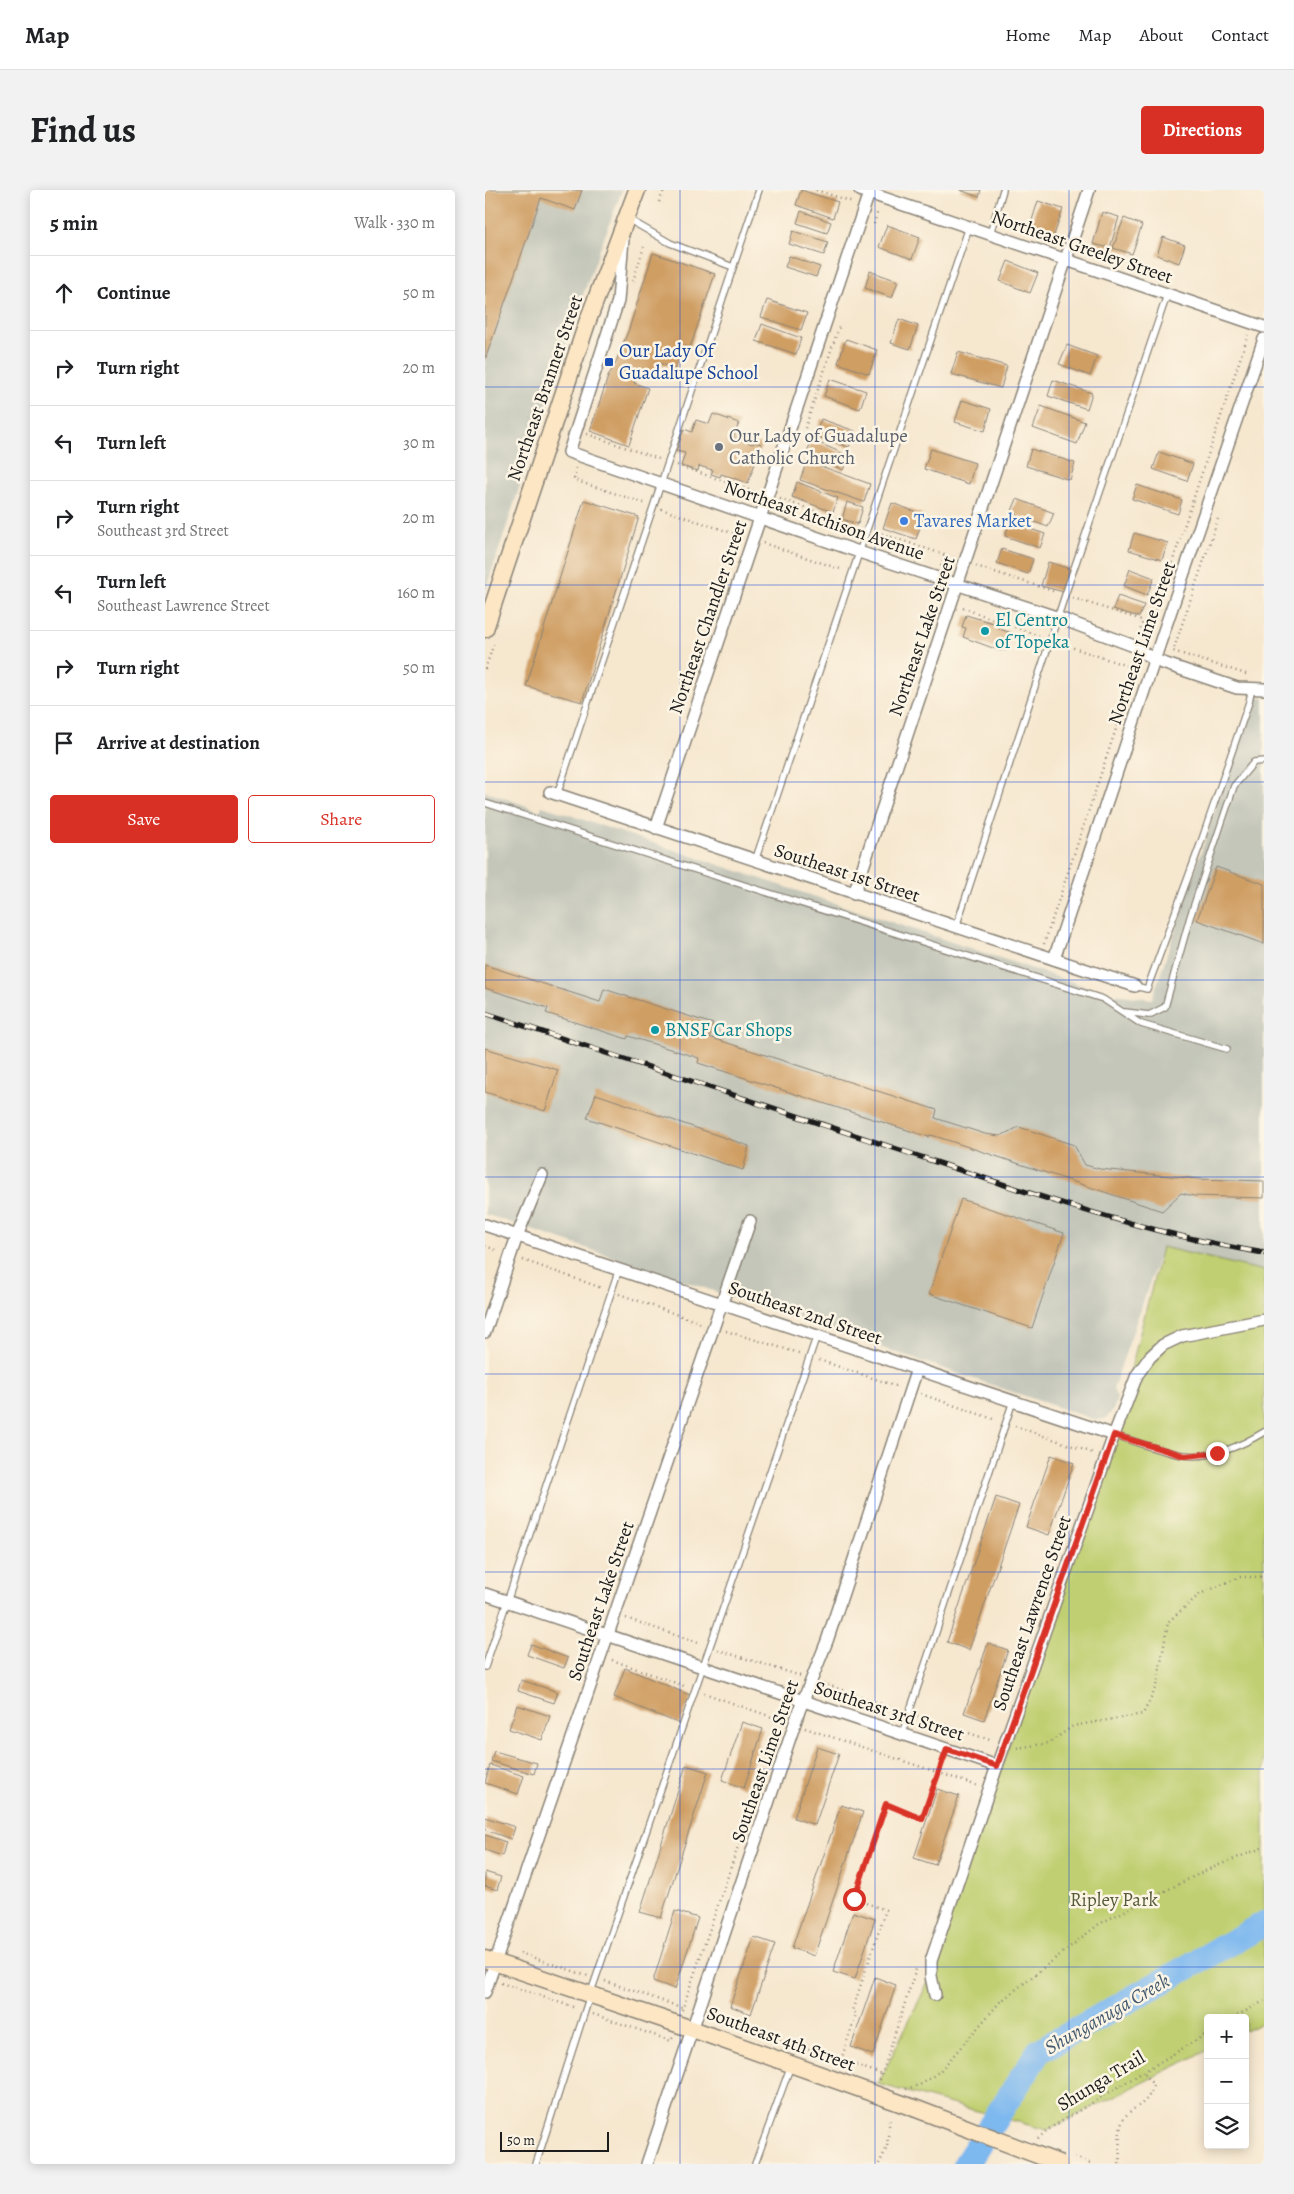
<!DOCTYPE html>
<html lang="en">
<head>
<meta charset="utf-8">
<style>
  body { margin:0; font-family:Alegreya,serif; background:#f2f2f2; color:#202124 }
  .controls { position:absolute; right:15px; bottom:15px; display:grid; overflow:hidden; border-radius:5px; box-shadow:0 2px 12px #0003 }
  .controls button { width:45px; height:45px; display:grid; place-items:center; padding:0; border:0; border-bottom:1px solid #e0e0e0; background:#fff; color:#202124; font:25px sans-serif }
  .scale { position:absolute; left:15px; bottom:12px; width:109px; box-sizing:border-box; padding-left:5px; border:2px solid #1c1c1c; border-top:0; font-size:14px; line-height:18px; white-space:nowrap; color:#1c1c1c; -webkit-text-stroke:4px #fcf5e5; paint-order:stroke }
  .stop { position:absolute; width:15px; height:15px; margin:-11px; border:4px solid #d93025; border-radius:50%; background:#fff }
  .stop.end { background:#d93025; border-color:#fff; box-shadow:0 1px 5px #0008 }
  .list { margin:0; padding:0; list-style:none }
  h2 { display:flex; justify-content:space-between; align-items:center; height:65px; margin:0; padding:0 20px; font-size:21px }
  h2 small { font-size:16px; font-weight:400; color:#757577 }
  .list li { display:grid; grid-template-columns:32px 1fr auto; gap:15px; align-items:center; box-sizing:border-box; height:75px; padding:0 20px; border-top:1px solid #e0e0e0 }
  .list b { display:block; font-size:19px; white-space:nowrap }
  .list p { margin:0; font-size:16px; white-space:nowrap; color:#757577 }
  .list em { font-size:16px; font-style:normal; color:#757577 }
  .actions { display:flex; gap:10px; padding:15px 20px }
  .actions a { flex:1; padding:11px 0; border:1px solid #d93025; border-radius:5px; text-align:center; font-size:18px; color:#d93025 }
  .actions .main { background:#d93025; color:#fff }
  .icon { flex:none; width:28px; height:28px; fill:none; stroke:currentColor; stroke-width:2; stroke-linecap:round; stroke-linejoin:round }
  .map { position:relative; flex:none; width:779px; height:1974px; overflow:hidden; border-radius:5px }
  header { display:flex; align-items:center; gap:30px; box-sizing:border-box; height:70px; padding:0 25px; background:#fff; border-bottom:1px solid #e0e0e0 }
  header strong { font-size:24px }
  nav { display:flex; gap:28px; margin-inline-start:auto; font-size:18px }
  .intro { display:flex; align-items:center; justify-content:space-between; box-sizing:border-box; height:120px; padding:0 30px }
  h1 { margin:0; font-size:35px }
  .button { padding:12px 22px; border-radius:5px; background:#d93025; color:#fff; font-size:18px; font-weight:700 }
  main { display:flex; gap:30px; padding:0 30px }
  aside { flex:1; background:#fff; border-radius:5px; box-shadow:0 2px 12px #0003 }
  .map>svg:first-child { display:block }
  .industrial { fill:#c3c6b9 }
  .green { fill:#c0cf71; stroke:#6e7646 }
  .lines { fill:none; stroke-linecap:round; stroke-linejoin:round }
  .river { stroke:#7db8ef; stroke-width:26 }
  .building { fill:#cf9e63 }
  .lane-casing { stroke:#898276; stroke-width:8 }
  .street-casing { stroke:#898276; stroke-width:14 }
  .secondary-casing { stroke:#898276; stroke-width:19 }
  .path { stroke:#898276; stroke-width:2.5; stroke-dasharray:1 4; stroke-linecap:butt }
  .lane { stroke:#fff; stroke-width:5.5 }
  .street { stroke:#fff; stroke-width:11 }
  .secondary { stroke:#fce6c4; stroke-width:16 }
  .rail-casing { stroke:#1c1c1c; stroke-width:5.5 }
  .rail { stroke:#fcf5e5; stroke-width:4; stroke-dasharray:11; stroke-linecap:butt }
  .secondary-bridge-casing { stroke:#898276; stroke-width:19; stroke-linecap:butt }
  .secondary-bridge { stroke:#fce6c4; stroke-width:16 }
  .route { stroke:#d93025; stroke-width:6 }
  .grid { fill:none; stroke:#1d4ed8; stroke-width:1; stroke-opacity:0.55 }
  .transit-dot { fill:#1a4fb4; stroke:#fcf5e5; stroke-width:2 }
  .worship-dot { fill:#6b7280; stroke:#fcf5e5; stroke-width:2 }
  .shop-dot { fill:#3f7fe0; stroke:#fcf5e5; stroke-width:2 }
  .culture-dot { fill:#0f9aa8; stroke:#fcf5e5; stroke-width:2 }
  .labels { text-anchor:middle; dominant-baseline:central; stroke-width:5; stroke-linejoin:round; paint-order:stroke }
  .street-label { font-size:19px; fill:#1c1c1c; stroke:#fcf5e5 }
  .transit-label { font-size:19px; fill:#164399; stroke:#fcf5e5; text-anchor:start }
  .worship-label { font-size:19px; fill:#5b616d; stroke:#fcf5e5; text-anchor:start }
  .shop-label { font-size:19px; fill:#366cbe; stroke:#fcf5e5; text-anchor:start }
  .culture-label { font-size:19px; fill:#0d838f; stroke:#fcf5e5; text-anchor:start }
  .park-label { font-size:19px; fill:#555b3a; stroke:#fcf5e5 }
  .water-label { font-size:20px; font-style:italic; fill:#435a70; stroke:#fcf5e5 }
</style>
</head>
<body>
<header>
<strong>Map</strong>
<nav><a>Home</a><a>Map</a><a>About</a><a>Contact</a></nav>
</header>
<div class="intro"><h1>Find us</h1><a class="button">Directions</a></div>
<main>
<aside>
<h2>5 min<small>Walk · 330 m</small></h2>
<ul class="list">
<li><svg class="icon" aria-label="ahead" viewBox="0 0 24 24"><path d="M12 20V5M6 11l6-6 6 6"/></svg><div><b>Continue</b></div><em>50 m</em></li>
<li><svg class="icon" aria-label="right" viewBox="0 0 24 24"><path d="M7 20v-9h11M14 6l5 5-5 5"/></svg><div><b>Turn right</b></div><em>20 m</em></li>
<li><svg class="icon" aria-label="left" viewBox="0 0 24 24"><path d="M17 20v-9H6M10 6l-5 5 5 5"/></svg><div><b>Turn left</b></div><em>30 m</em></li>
<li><svg class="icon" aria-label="right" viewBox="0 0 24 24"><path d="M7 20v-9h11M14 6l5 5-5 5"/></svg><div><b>Turn right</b><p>Southeast 3rd Street</p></div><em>20 m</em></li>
<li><svg class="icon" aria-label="left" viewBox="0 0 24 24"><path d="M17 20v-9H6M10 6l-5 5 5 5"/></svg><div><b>Turn left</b><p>Southeast Lawrence Street</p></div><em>160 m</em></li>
<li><svg class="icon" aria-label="right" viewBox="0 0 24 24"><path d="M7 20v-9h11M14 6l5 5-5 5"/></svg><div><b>Turn right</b></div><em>50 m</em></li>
<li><svg class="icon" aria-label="arrive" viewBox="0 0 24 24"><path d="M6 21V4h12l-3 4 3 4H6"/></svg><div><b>Arrive at destination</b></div></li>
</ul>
<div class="actions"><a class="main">Save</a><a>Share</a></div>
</aside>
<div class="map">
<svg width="779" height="1974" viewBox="0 0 779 1974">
  <rect width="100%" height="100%" fill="#fcf5e5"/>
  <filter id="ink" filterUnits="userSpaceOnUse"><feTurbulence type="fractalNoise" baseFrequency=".02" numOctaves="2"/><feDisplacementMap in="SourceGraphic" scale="10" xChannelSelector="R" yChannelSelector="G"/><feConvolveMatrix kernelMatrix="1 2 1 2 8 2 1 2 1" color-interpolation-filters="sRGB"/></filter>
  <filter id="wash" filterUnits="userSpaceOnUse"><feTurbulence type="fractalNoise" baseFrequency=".0096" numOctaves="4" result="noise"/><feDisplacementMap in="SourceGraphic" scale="20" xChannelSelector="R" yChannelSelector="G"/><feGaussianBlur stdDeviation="1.12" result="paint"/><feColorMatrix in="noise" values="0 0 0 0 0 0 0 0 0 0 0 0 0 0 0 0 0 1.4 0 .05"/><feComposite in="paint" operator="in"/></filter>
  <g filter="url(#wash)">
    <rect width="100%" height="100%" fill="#f6e7cf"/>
    <!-- industrial -->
    <g class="industrial">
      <polygon points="0,0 137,0 95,113 0,402"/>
      <polygon points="771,508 779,508 779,1081 677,1057 628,1199 632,1208 628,1220 620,1229 611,1230 0,1024 0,601 55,621 57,616 620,803 667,809 765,516"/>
    </g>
    <!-- green -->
    <polygon class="green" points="677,1057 779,1081 779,1832 760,1841 760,1828 723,1828 723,1860 562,1940 393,1894 446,1786 629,1245"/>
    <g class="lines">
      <!-- river -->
      <polyline class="river" points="481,1974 554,1861 779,1734"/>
    </g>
    <g id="blocks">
      <!-- building -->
      <g class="building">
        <polygon points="0,0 97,0 90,20 56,8 0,170"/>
        <polygon points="316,0 353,12 348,28 311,15"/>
        <polygon points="475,0 496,0 494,7"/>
        <polygon points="553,11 578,19 568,48 544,40"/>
        <polygon points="316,21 346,32 342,43 312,33"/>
        <polygon points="617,22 634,27 625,58 608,54"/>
        <polygon points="639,28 657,35 647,64 628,58"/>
        <polygon points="402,35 435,47 427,69 394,57"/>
        <polygon points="308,41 343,52 339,65 304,54"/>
        <polygon points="678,47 700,55 694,73 672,65"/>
        <polygon points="168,63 230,84 205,158 198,156 190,179 174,173 169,188 153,182 149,193 163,198 144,255 105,241 124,184 129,177 144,139"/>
        <polygon points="304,66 335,77 331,87 300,77"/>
        <polygon points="523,71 553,83 545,103 515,91"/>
        <polygon points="385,81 413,91 407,108 380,98"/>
        <polygon points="282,110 322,123 316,140 276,127"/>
        <polygon points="414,129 433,136 425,159 406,153"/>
        <polygon points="277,134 316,148 311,164 271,151"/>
        <polygon points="361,149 392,160 384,184 353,173"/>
        <polygon points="582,155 612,166 605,186 574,174"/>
        <polygon points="473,162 522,176 516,198 466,184"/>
        <polygon points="345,189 381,201 375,219 339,206"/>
        <polygon points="568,190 607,203 602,219 563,206"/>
        <polygon points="477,210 506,219 500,241 470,232"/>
        <polygon points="556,216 600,232 592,254 548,238"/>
        <polygon points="228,224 254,233 248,248 268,254 269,252 277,254 263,293 236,284 235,287 226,284 228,280 214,276 213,281 196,276 200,263 191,261 199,239 207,242 211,230 224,234"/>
        <polygon points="336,229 370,241 364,257 330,246"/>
        <polygon points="327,250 364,266 358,280 321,264"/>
        <polygon points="446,259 490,273 484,294 439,279"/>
        <polygon points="546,259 590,273 585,290 541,276"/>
        <polygon points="674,262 708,274 702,291 668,279"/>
        <polygon points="322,271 385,294 379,312 315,290"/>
        <polygon points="312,292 353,308 348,322 307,307"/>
        <polygon points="652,295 697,310 693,324 647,309"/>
        <polygon points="532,309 569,323 563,337 526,323"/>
        <polygon points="99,310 154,327 97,512 41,496"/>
        <polygon points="362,312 378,317 373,334 357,329"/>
        <polygon points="407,313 439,325 431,349 398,338"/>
        <polygon points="525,332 560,344 555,358 520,346"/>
        <polygon points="649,343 683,353 677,370 644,360"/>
        <polygon points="517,359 548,369 543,384 512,373"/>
        <polygon points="563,372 586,379 579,402 556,396"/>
        <polygon points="645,379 669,388 662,405 639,396"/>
        <polygon points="633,406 659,415 654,427 628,419"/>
        <polygon points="481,425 515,435 514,439 527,443 521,461 517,459 516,461 478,447 481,438 477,437"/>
        <polygon points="731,677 779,694 779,754 712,730"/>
        <polygon points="0,775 115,812 119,799 228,834 224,847 452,920 450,928 500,944 515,946 534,937 589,955 600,975 615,979 713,989 779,991 779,1008 709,1006 696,1003 677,1021 450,946 444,945 444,947 213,873 214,868 143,846 142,849 61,823 63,818 0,798"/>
        <polygon points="0,858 73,880 60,921 0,902"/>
        <polygon points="111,904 264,956 258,980 102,928"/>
        <polygon points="476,1009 579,1043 547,1138 444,1104"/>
        <polygon points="566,1265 589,1273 564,1345 541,1337"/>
        <polygon points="511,1307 534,1315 484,1460 462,1452"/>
        <polygon points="503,1453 523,1460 499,1530 479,1523"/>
        <polygon points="46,1454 83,1468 79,1478 42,1465"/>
        <polygon points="140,1478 207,1506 195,1534 129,1507"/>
        <polygon points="36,1490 73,1502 69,1513 33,1501"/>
        <polygon points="32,1515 65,1526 57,1550 24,1539"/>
        <polygon points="257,1532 278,1539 259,1598 237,1590"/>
        <polygon points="332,1557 354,1564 330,1635 309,1628"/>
        <polygon points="9,1561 52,1573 49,1584 6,1571"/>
        <polygon points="5,1575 39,1586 33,1604 0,1593"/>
        <polygon points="201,1575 223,1582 176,1728 155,1722"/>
        <polygon points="452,1599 474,1606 450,1675 429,1668"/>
        <polygon points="356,1615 378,1622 329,1766 307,1758"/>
        <polygon points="0,1627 30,1637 26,1649 0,1640"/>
        <polygon points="0,1645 21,1652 17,1666 0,1660"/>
        <polygon points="0,1682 16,1687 12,1700 0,1696"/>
        <polygon points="190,1721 213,1728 190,1799 168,1791"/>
        <polygon points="368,1722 390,1729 370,1789 348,1782"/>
        <polygon points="269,1747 290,1754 266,1824 245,1816"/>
        <polygon points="390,1787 411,1795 388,1865 366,1857"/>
      </g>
    </g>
  </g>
  <g filter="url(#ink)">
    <use href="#blocks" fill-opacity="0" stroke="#898276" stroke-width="1"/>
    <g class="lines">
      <!-- lane casing -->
      <g class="lane-casing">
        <g id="lane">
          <polyline points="143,29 185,53 248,77"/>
          <polyline points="505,44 518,0"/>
          <polyline points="72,605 274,0"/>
          <polyline points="0,613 618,809 656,834 742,859"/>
          <polyline points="270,671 484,37"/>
          <polyline points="471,737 580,405 682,105"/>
          <polyline points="650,796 662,799 715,655 764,512 767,498"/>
          <polyline points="640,822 664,825 680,817 705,727 749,596 769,572 779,571"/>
          <path d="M629 1245C649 1251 680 1263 699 1265 728 1269 756 1256 779 1242"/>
          <polyline points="0,1477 134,1079"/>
          <polyline points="417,1544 528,1211"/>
          <polyline points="51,1974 105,1805 332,1145"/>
          <polyline points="270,1974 306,1875"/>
        </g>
      </g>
      <!-- street casing -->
      <g class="street-casing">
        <g id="street">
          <polyline points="375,0 779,137"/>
          <polyline points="138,49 133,111 84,262 374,362 574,428 649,456 669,470 752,498 779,499"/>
          <polyline points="65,602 650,796"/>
          <polyline points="171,638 385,0"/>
          <polyline points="369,704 604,0"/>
          <polyline points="569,769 680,438 779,149"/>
          <polyline points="0,1035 629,1245"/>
          <polyline points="0,1142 32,1046 57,985"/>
          <polyline points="0,1404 512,1576"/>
          <polyline points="0,1802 265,1031"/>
          <polyline points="450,1805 446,1786 446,1771 512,1576 629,1245 652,1185 665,1167 678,1155 697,1146 779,1130"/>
          <polyline points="162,1974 314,1521 342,1451 432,1179"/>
        </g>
      </g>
      <!-- secondary casing -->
      <g class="secondary-casing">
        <g id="secondary">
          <polyline points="0,439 102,133 152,0"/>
          <polyline points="0,1769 207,1839 429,1918"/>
        </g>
      </g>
      <!-- path -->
      <g class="path">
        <polyline points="331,0 368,12"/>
        <polyline points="174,12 179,0"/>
        <polyline points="389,34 393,20"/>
        <polyline points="564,50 565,49 575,52"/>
        <polyline points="596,60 609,64 608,67"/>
        <polyline points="148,91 159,57"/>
        <polyline points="320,238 355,134"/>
        <polyline points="102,244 174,269"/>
        <polyline points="192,275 270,302"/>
        <polyline points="91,278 89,290 159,313"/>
        <polyline points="295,309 375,336"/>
        <polyline points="176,319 256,346"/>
        <polyline points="733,329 688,461 761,484"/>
        <polyline points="392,342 469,368"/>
        <polyline points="278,353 358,380"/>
        <polyline points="456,376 460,365"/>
        <polyline points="491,376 571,402"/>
        <polyline points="448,400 446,408 453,411"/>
        <polyline points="588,408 669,434"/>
        <polyline points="478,418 557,447"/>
        <polyline points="668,430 763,145"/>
        <polyline points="654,444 658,431"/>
        <polyline points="574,453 654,480"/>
        <polyline points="0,479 10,451"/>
        <polyline points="559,754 651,479"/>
        <polyline points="0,1056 14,1061"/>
        <polyline points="38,1070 117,1098"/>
        <polyline points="134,1104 216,1133"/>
        <polyline points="241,1141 317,1164"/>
        <polyline points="334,1170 414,1197"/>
        <polyline points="436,1204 511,1230"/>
        <polyline points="530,1236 608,1263 607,1265"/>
        <polyline points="141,1428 216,1454"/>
        <polyline points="233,1460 316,1486"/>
        <polyline points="127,1470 202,1497"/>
        <polyline points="338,1493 415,1521"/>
        <polyline points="219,1503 298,1531"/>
        <polyline points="432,1526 508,1551"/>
        <polyline points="320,1538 493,1596"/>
        <polyline points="532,1558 564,1553 588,1536 658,1524 672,1496 683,1432 715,1404 755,1387 779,1387"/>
        <polyline points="35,1763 103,1786"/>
        <polyline points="120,1791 198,1818"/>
        <polyline points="16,1793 91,1818"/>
        <polyline points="197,1820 269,1610"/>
        <polyline points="108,1824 186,1851 188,1847"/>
        <polyline points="224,1826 397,1884"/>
        <polyline points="748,1828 779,1811"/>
        <polyline points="356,1870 371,1824 367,1821 401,1720 369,1709 401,1614 437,1629 458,1571"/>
        <polyline points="395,1890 432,1776"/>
        <polyline points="421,1899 437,1894 455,1881 515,1812 614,1734 724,1679 779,1657"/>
        <polyline points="553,1949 562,1940 723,1843"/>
        <polyline points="590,1967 607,1974"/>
        <polyline points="394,1974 402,1957 405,1926"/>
        <path d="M634 1974C636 1960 632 1944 638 1930 646 1915 663 1918 668 1895L658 1881"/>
      </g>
      <!-- lane -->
      <use href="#lane" class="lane"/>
      <!-- street -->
      <use href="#street" class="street"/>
      <!-- secondary -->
      <use href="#secondary" class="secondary"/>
      <!-- rail casing -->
      <g class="rail-casing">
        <path id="rail" d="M0 823C141 869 283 917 424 963 540 1002 658 1043 779 1063"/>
      </g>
      <!-- rail -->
      <use href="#rail" class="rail"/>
      <!-- secondary-bridge casing -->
      <g class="secondary-bridge-casing">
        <polyline id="secondary-bridge" points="429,1918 576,1974"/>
      </g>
      <!-- secondary-bridge -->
      <use href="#secondary-bridge" class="secondary-bridge"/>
    </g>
  </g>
  <g class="lines" filter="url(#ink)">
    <!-- route -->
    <polyline class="route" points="369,1709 401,1614 437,1629 462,1559 512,1576 629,1245 700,1266 732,1263"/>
  </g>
  <!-- grid -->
  <path class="grid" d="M195 0V1974M390 0V1974M584 0V1974M0 197H779M0 395H779M0 592H779M0 790H779M0 987H779M0 1184H779M0 1382H779M0 1579H779M0 1777H779"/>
  <!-- markers -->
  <rect class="transit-dot" x="119" y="167" width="10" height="10" rx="2.5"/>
  <circle class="worship-dot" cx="234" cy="257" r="5"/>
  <circle class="shop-dot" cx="419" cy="331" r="5"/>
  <g class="culture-dot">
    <circle cx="500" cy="441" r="5"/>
    <circle cx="170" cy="840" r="5"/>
  </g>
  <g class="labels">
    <!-- street labels -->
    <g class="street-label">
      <text transform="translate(597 57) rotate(19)">Northeast Greeley Street</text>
      <text transform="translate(60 198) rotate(-71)">Northeast Branner Street</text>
      <text transform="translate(339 330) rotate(19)">Northeast Atchison Avenue</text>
      <text transform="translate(223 427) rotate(-71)">Northeast Chandler Street</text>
      <text transform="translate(437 446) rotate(-71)">Northeast Lake Street</text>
      <text transform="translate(657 453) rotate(-71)">Northeast Lime Street</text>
      <text transform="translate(362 683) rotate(18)">Southeast 1st Street</text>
      <text transform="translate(320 1123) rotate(19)">Southeast 2nd Street</text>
      <text transform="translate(116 1411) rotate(-71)">Southeast Lake Street</text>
      <text transform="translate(547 1423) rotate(-71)">Southeast Lawrence Street</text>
      <text transform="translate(404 1521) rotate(18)">Southeast 3rd Street</text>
      <text transform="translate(280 1571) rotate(-71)">Southeast Lime Street</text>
      <text transform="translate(296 1849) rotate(20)">Southeast 4th Street</text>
      <text transform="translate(616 1891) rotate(-31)">Shunga Trail</text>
    </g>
    <!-- transit labels -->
    <g class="transit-label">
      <text x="134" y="161">Our Lady Of<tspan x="134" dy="22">Guadalupe School</tspan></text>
    </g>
    <!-- worship labels -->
    <g class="worship-label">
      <text x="244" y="246">Our Lady of Guadalupe<tspan x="244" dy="22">Catholic Church</tspan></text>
    </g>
    <!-- shop labels -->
    <g class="shop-label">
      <text x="429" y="331">Tavares Market</text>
    </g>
    <!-- culture labels -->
    <g class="culture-label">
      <text x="510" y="430">El Centro<tspan x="510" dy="22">of Topeka</tspan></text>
      <text x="180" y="840">BNSF Car Shops</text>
    </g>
    <!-- park labels -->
    <g class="park-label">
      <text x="629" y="1710">Ripley Park</text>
    </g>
    <!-- water labels -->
    <g class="water-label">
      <text transform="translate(622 1824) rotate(-30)">Shunganuga Creek</text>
    </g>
  </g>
</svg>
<div class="controls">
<button>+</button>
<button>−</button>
<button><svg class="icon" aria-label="layers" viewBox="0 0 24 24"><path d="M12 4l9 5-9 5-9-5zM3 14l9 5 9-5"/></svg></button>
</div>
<div class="scale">50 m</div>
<div class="stop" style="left:369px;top:1709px"></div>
<div class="stop end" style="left:732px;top:1263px"></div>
</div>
</main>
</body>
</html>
